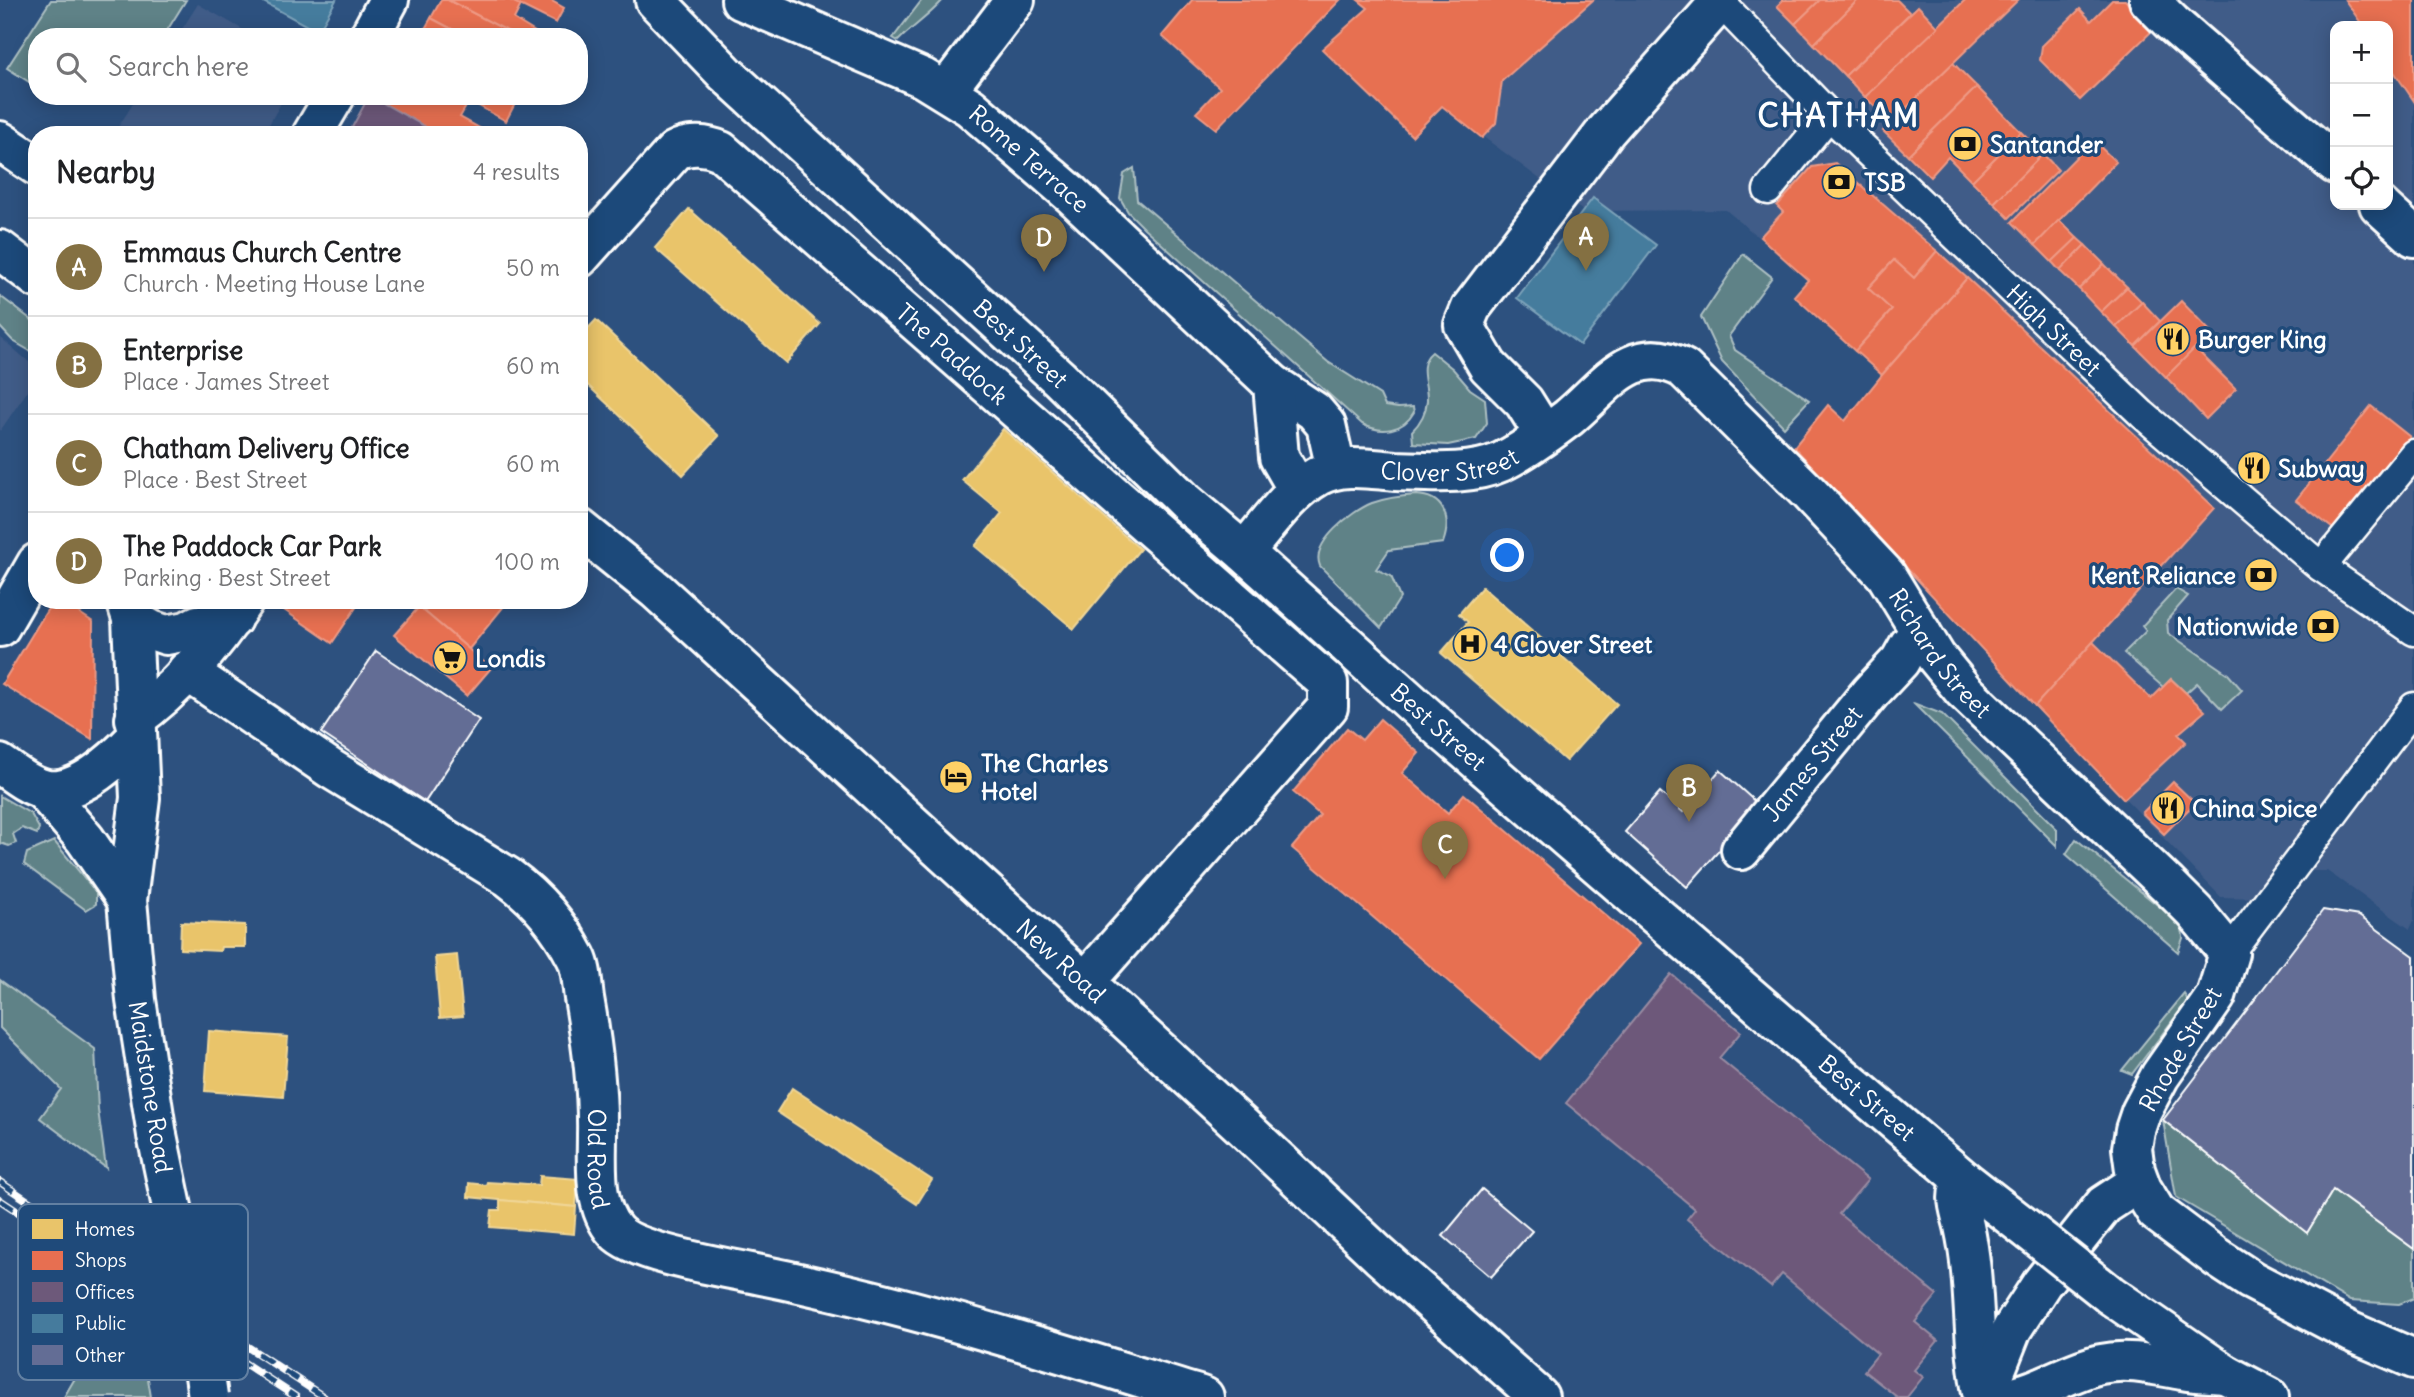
<!DOCTYPE html>
<html lang="en">
<head>
<meta charset="utf-8">
<style>
  body { margin:0; font-family:Delius,sans-serif; background:#f2f2f2; color:#202124 }
  .controls { position:absolute; right:21px; top:21px; display:grid; overflow:hidden; border-radius:14px; box-shadow:0 4px 18px #0003 }
  .controls button { width:63px; height:63px; display:grid; place-items:center; padding:0; border:0; border-bottom:2px solid #e0e0e0; background:#fff; color:#202124; font:35px sans-serif }
  .you { position:absolute; left:1508px; top:556px; width:24px; height:24px; margin:-18px; border:5px solid #fff; border-radius:50%; background:#1a73e8; box-shadow:0 0 0 10px #1a73e833 }
  .badge { display:grid; place-items:center; width:46px; height:46px; border-radius:50%; background:#847042; color:#fff; font-size:23px; font-weight:700 }
  .pin { position:absolute; translate:-50% -58px; filter:drop-shadow(0 2px 4px #0008) }
  .pin::after { content:''; position:absolute; top:37px; width:24px; height:21px; background:inherit; clip-path:polygon(0 0,100% 0,50% 100%) }
  .list { margin:0; padding:0; list-style:none }
  h2 { display:flex; justify-content:space-between; align-items:center; height:91px; margin:0; padding:0 28px; font-size:30px }
  h2 small { font-size:23px; font-weight:400; color:#757577 }
  .list li { display:grid; grid-template-columns:46px 1fr auto; gap:21px; align-items:center; box-sizing:border-box; height:98px; padding:0 28px; border-top:2px solid #e0e0e0 }
  .list b { display:block; font-size:26px; white-space:nowrap }
  .list p { margin:0; font-size:23px; white-space:nowrap; color:#757577 }
  .list em { font-size:23px; font-style:normal; color:#757577 }
  .icon { flex:none; width:38px; height:38px; fill:none; stroke:currentColor; stroke-width:2; stroke-linecap:round; stroke-linejoin:round }
  .map { position:relative; flex:none; width:2414px; height:1397px; overflow:hidden }
  .search { position:absolute; background:#fff; box-shadow:0 4px 18px #0003; left:28px; top:28px; width:560px; height:77px; display:flex; align-items:center; gap:18px; box-sizing:border-box; padding:0 24px; border-radius:28px; color:#757577; font-size:26px }
  .panel { position:absolute; background:#fff; box-shadow:0 4px 18px #0003; left:28px; top:126px; width:560px; height:483px; border-radius:28px }
  .map>svg:first-child { display:block }
  .built { fill:#415c88; fill-rule:evenodd }
  .green { fill:#5e8287; stroke:#aec0c3; stroke-width:2 }
  .homes { fill:#e9c46a; stroke:#f0d697; stroke-width:2 }
  .shops { fill:#e76f51; stroke:#ee9a85; stroke-width:2 }
  .offices { fill:#6d597a; stroke:#998ba2; stroke-width:2 }
  .public { fill:#457b9d; stroke:#7da3ba; stroke-width:2 }
  .building { fill:#636d95; stroke:#fff; stroke-width:2 }
  .lines { fill:none; stroke-linecap:round; stroke-linejoin:round }
  .pedestrian-casing { stroke:#fff; stroke-width:33 }
  .minor-casing { stroke:#fff; stroke-width:44 }
  .tertiary-casing { stroke:#fff; stroke-width:44 }
  .primary-casing { stroke:#fff; stroke-width:44 }
  .pedestrian { stroke:#1f4a7a; stroke-width:28 }
  .minor { stroke:#1f4a7a; stroke-width:38 }
  .tertiary { stroke:#1f4a7a; stroke-width:38 }
  .primary { stroke:#1f4a7a; stroke-width:38 }
  .rail-casing { stroke:#fff; stroke-width:8 }
  .rail { stroke:#1f4a7a; stroke-width:5; stroke-dasharray:16; stroke-linecap:butt }
  .primary-bridge-casing { stroke:#fff; stroke-width:44; stroke-linecap:butt }
  .primary-bridge { stroke:#1f4a7a; stroke-width:38 }
  .labels { text-anchor:middle; dominant-baseline:central; stroke-width:7; stroke-linejoin:round; paint-order:stroke }
  .poi-label { font-size:24px; font-weight:bold; fill:#fff; stroke:#1f4a7a; text-anchor:start }
  .street-label { font-size:24px; fill:#fff; stroke:#1f4a7a }
  .district-label { font-size:32px; font-weight:bold; letter-spacing:2px; fill:#fff; stroke:#1f4a7a }
  .key { fill:#1f4a7a; stroke:#6280a2; stroke-width:2 }
  .key-label { font-size:19px; fill:#fff }
</style>
</head>
<body>
<div class="map">
<svg width="2414" height="1397" viewBox="0 0 2414 1397">
  <rect width="100%" height="100%" fill="#2d517f"/>
  <filter id="ink" filterUnits="userSpaceOnUse"><feTurbulence type="fractalNoise" baseFrequency=".0143" numOctaves="2"/><feDisplacementMap in="SourceGraphic" scale="14" xChannelSelector="R" yChannelSelector="G"/><feConvolveMatrix kernelMatrix="1 2 1 2 8 2 1 2 1" color-interpolation-filters="sRGB"/></filter>
  <g filter="url(#ink)">
    <!-- built -->
    <g class="built">
      <path d="M1358 0H2414V920L2410 929 2327 871H2279L2262 898 2221 897 2035 706 2214 508 1968 279 1882 375 1794 296 1808 279 1726 210 1583 211 1443 107 1412 136 1322 49 1367 9ZM2335 26H2388V205H2335Z"/>
      <polygon points="198,4 256,37 177,37"/>
      <polygon points="138,96 285,96 263,135 113,135"/>
      <polygon points="0,337 37,369 37,377 0,431"/>
    </g>
    <!-- green -->
    <g class="green">
      <polygon points="51,0 186,0 163,37 37,37 37,87 7,68"/>
      <path d="M922 0H943C929 16 913 26 898 41L893 38Z"/>
      <path d="M1134 168 1137 200 1328 362 1380 395 1385 406 1398 408 1413 407 1414 412C1403 432 1381 434 1362 424L1144 228 1128 212 1120 198 1124 174Z"/>
      <polygon points="1743,254 1772,277 1729,336 1735,350 1809,400 1784,427 1722,362 1701,317"/>
      <polygon points="0,296 37,324 37,355 13,341 0,327"/>
      <path d="M1432 352 1453 369 1470 389 1485 399 1487 423 1476 439 1448 445 1413 443 1412 431C1420 423 1426 412 1427 401 1428 384 1416 365 1432 352Z"/>
      <path d="M1416 495C1444 496 1452 518 1443 543L1389 550 1376 569 1391 576 1400 598 1381 628 1320 566C1310 543 1352 511 1372 503 1386 498 1401 496 1416 495Z"/>
      <polygon points="2176,589 2188,596 2167,620 2168,633 2228,674 2242,690 2222,709 2197,683 2186,693 2171,679 2163,687 2124,653 2146,631 2142,626"/>
      <polygon points="1913,703 1942,714 2057,829 2057,846"/>
      <polygon points="0,796 31,814 39,828 37,834 22,828 13,834 16,843 9,846 0,843"/>
      <polygon points="2076,839 2182,925 2183,938 2178,952 2066,854"/>
      <polygon points="54,841 96,892 96,904 86,910 24,864 27,853"/>
      <polygon points="0,980 95,1049 98,1110 106,1168 40,1118 61,1089 0,1028"/>
      <polygon points="2184,994 2188,1000 2132,1074 2122,1070"/>
      <polygon points="2163,1120 2307,1232 2333,1190 2414,1249 2414,1298 2399,1304 2350,1301 2176,1197"/>
      <polygon points="113,1304 138,1318 151,1397 64,1397 111,1317"/>
    </g>
    <!-- homes -->
    <g class="homes">
      <polygon points="689,209 820,324 786,363 655,248"/>
      <polygon points="596,320 719,436 683,475 579,377 579,338"/>
      <polygon points="1003,429 1140,549 1074,629 975,546 1002,513 962,480"/>
      <polygon points="1482,587 1617,704 1566,761 1441,653 1468,622 1459,614"/>
      <polygon points="181,922 245,925 245,947 221,947 220,951 180,949"/>
      <polygon points="457,955 463,1016 440,1018 435,957"/>
      <polygon points="209,1031 288,1037 283,1097 205,1091"/>
      <polygon points="792,1088 932,1180 917,1204 777,1112"/>
      <polygon points="540,1176 578,1179 576,1207 468,1197 469,1183 486,1185 487,1182 503,1183 503,1182 539,1185"/>
      <polygon points="500,1200 576,1207 574,1234 490,1227 492,1210 500,1210"/>
    </g>
    <!-- shops -->
    <g class="shops">
      <polygon points="441,0 448,0 519,37 467,37 431,18"/>
      <polygon points="448,0 510,0 521,5 514,19 543,37 519,37"/>
      <polygon points="510,0 550,0 564,8 556,23"/>
      <polygon points="1192,0 1340,0 1216,129 1196,113 1220,88 1162,36"/>
      <polygon points="1358,0 1593,0 1502,81 1496,123 1482,138 1442,106 1412,136 1322,49 1368,8"/>
      <polygon points="1783,0 1820,0 1795,24 1777,6"/>
      <polygon points="1820,0 1858,0 1814,44 1795,24"/>
      <polygon points="1858,0 1897,0 1910,13 1845,76 1814,44"/>
      <polygon points="1965,0 2018,0 1891,123 1865,97"/>
      <polygon points="2112,0 2125,0 2153,30 2080,100 2040,60 2042,46 2080,9 2091,21"/>
      <polygon points="2345,0 2414,0 2414,101 2388,63 2388,26 2363,26"/>
      <polygon points="1918,6 1938,27 1865,97 1845,76"/>
      <polygon points="431,18 467,37 428,37 422,34"/>
      <polygon points="1953,63 1977,87 1908,155 1883,131"/>
      <polygon points="1977,87 2021,132 1972,181 1948,157 1930,177 1908,155"/>
      <polygon points="380,96 461,96 469,101 460,117 492,135 440,135 378,100"/>
      <polygon points="461,96 519,96 506,121"/>
      <polygon points="2021,132 2043,154 1994,203 1972,181"/>
      <polygon points="2093,140 2116,162 2035,245 2012,222"/>
      <polygon points="2043,154 2058,170 2009,218 1994,203"/>
      <polygon points="1835,163 1937,251 1914,278 1894,260 1868,288 1892,310 1855,351 1794,296 1808,280 1760,237 1783,212 1777,206 1812,167"/>
      <polygon points="2059,220 2077,238 2052,262 2035,245"/>
      <polygon points="2077,238 2085,245 2060,271 2052,262"/>
      <polygon points="2085,245 2104,264 2079,289 2060,271"/>
      <polygon points="1937,251 1967,278 1882,375 1855,351 1892,310 1868,288 1894,260 1914,278"/>
      <polygon points="2104,264 2127,287 2101,312 2079,289"/>
      <polygon points="1967,278 2214,508 2035,706 1794,447 1828,405 1845,421 1882,375"/>
      <polygon points="2127,287 2142,302 2116,327 2101,312"/>
      <polygon points="2181,301 2211,332 2166,377 2135,346"/>
      <polygon points="2142,302 2160,321 2135,346 2116,327"/>
      <polygon points="2195,348 2236,389 2206,419 2166,377"/>
      <polygon points="2371,406 2410,437 2336,531 2296,500"/>
      <polygon points="290,600 361,600 332,643 284,610"/>
      <polygon points="411,600 509,600 469,649"/>
      <polygon points="63,602 93,622 92,739 2,684 49,607"/>
      <polygon points="419,607 491,668 467,696 394,635"/>
      <polygon points="2093,642 2151,699 2171,679 2205,711 2178,734 2186,742 2124,799 2035,706"/>
      <polygon points="1380,719 1419,753 1402,773 1448,813 1464,794 1639,944 1539,1059 1292,848 1320,815 1293,792 1347,728 1362,740"/>
      <polygon points="2173,782 2195,803 2164,834 2142,813"/>
    </g>
    <!-- offices -->
    <g class="offices">
      <polygon points="369,96 370,96 440,135 352,135 349,133"/>
      <polygon points="1671,974 1741,1032 1719,1058 1868,1180 1839,1214 1937,1295 1915,1322 1938,1341 1914,1370 1923,1377 1907,1397 1897,1397 1864,1371 1878,1354 1782,1274 1771,1287 1687,1219 1695,1209 1566,1103"/>
    </g>
    <!-- public -->
    <g class="public">
      <polygon points="260,0 336,0 318,32"/>
      <polygon points="1593,198 1656,245 1580,345 1517,298"/>
    </g>
    <!-- building -->
    <g class="building">
      <polygon points="376,651 479,720 425,802 321,733"/>
      <polygon points="1720,770 1759,805 1687,887 1625,832 1660,792 1683,812"/>
      <polygon points="2323,910 2359,916 2414,956 2414,1249 2333,1190 2307,1233 2163,1120"/>
      <polygon points="1482,1189 1532,1231 1491,1277 1443,1236"/>
    </g>
    <g class="lines">
      <!-- pedestrian casing -->
      <g class="pedestrian-casing">
        <g id="pedestrian">
          <path id="s1" d="M1718 0 1829 115 2142 414 2321 567 2414 631"/>
          <polyline points="1768,190 1829,115"/>
          <polyline points="2321,567 2414,454"/>
          <polyline points="2229,953 2414,707"/>
        </g>
      </g>
      <!-- minor casing -->
      <g class="minor-casing">
        <g id="minor">
          <path id="s2" d="M741 0 923 78 970 107 1071 194 1273 384 1314 411 1326 425 1336 469"/>
          <polyline points="2149,0 2172,23 2335,164"/>
          <polyline points="946,91 1015,0"/>
          <polyline points="2379,205 2414,237"/>
          <path id="s3" d="M579 258 675 151C689 143 707 145 721 151L1328 683V707L1085 982"/>
          <polyline points="1273,384 1279,457 1298,490"/>
          <polyline points="1544,434 1524,402 1488,366 1464,325 1471,308 1606,131 1720,2"/>
          <path id="s4" d="M1244 552C1266 527 1288 493 1318 476 1343 463 1369 469 1396 471 1429 472 1470 476 1501 462 1520 453 1551 431 1568 418 1604 389 1632 340 1684 369L1809 493 1886 575 1936 657 1963 690 2168 885 2195 912 2229 953 2216 996 2160 1076 2141 1112 2135 1130 2132 1148 2135 1170 2142 1189 2156 1212 2216 1257 2251 1280 2351 1332 2414 1359"/>
          <path id="s5" d="M187 671 331 769 508 877C538 899 559 924 576 957 582 969 582 985 584 998 592 1043 598 1089 597 1135 597 1166 593 1206 615 1231 635 1254 729 1268 761 1275 911 1305 1057 1352 1204 1397"/>
          <path id="s6" d="M1741 850 1870 693 1900 661 1909 645 1921 632"/>
          <path d="M1964 1180C1953 1195 1960 1209 1964 1226 1977 1283 1971 1340 1983 1397"/>
          <polyline points="1985,1397 2012,1329 2042,1283 2104,1205 2139,1182"/>
          <path d="M2008 1397C2041 1392 2068 1371 2101 1364 2129 1358 2154 1365 2182 1370 2196 1373 2211 1373 2225 1374"/>
        </g>
      </g>
      <!-- tertiary casing -->
      <g class="tertiary-casing">
        <g id="tertiary">
          <polyline points="0,250 37,278"/>
          <polyline points="132,619 151,630 166,635 187,631 198,625 232,619"/>
          <path d="M135 719C178 688 215 644 244 600"/>
        </g>
      </g>
      <!-- primary casing -->
      <g class="primary-casing">
        <g id="primary">
          <path id="s7" d="M655 0 726 74 1059 378 1185 502 1244 552 1443 731 1808 1047 1964 1180 2031 1232"/>
          <polyline points="369,37 389,0"/>
          <polyline points="312,135 335,96"/>
          <polyline points="0,141 37,166"/>
          <path id="s8" d="M579 528 656 590 1242 1126 1380 1256 1539 1397"/>
          <polyline points="126,600 132,619 140,798 127,900 136,1000 157,1135"/>
          <polyline points="0,627 37,563"/>
          <path d="M0 764C13 773 27 785 43 789 75 798 116 759 136 738"/>
          <polyline points="43,790 85,839 127,900"/>
          <polyline points="2109,1294 2225,1374 2269,1397"/>
        </g>
      </g>
      <!-- pedestrian -->
      <use href="#pedestrian" class="pedestrian"/>
      <!-- minor -->
      <use href="#minor" class="minor"/>
      <!-- tertiary -->
      <use href="#tertiary" class="tertiary"/>
      <!-- primary -->
      <use href="#primary" class="primary"/>
      <!-- rail casing -->
      <g class="rail-casing">
        <g id="rail">
          <polyline points="0,1182 155,1286"/>
          <polyline points="0,1200 161,1307"/>
          <polyline points="231,1336 324,1397"/>
          <polyline points="235,1357 296,1397"/>
        </g>
      </g>
      <!-- rail -->
      <use href="#rail" class="rail"/>
      <!-- primary-bridge casing -->
      <g class="primary-bridge-casing">
        <g id="primary-bridge">
          <polyline points="157,1135 201,1346 208,1397"/>
          <polyline points="2031,1232 2109,1294"/>
        </g>
      </g>
      <!-- primary-bridge -->
      <use href="#primary-bridge" class="primary-bridge"/>
    </g>
  </g>
  <!-- icons -->
  <defs>
    <g id="bank-disc" transform="scale(1.75)"><circle r="9.5" fill="#ffd166" stroke="#1f4a7a"/><path d="M-6-4H6V4H-6ZM0-2.3a2.3 2.3 0 1 0 0 4.6a2.3 2.3 0 1 0 0-4.6Z" fill="#111"/></g>
    <g id="restaurant-disc" transform="scale(1.75)"><circle r="9.5" fill="#ffd166" stroke="#1f4a7a"/><path d="M-5-6h1v4h1v-4h1v4h1v-4h1v5L-1.5 .5V6h-2V.5L-5-1ZM5-6V6H3V1.5H1.5Q1.5-4 5-6Z" fill="#111"/></g>
    <g id="hospital-disc" transform="scale(1.75)"><circle r="9.5" fill="#ffd166" stroke="#1f4a7a"/><path d="M-5-5h3v3.5h4V-5h3V5h-3V1.5h-4V5h-3Z" fill="#111"/></g>
    <g id="supermarket-disc" transform="scale(1.75)"><circle r="9.5" fill="#ffd166" stroke="#1f4a7a"/><path d="M-6-5.5h2.5l.6 2H6L4.5 2H-2.5L-4.4-4H-6ZM-1.5 3.2a1.3 1.3 0 1 0 .1 0ZM3 3.2a1.3 1.3 0 1 0 .1 0Z" fill="#111"/></g>
    <g id="hotel-disc" transform="scale(1.75)"><circle r="9.5" fill="#ffd166" stroke="#1f4a7a"/><path d="M-6-4.5h1.5V1H6V5H4.5V3h-9V5H-6ZM-4 0a1.8 1.8 0 1 1 3.6 0ZM.5 0V-2.5h3Q6-2.5 6 0Z" fill="#111"/></g>
  </defs>
  <g fill-rule="evenodd">
    <use href="#bank-disc" x="1965" y="144"/>
    <use href="#bank-disc" x="1839" y="182"/>
    <use href="#restaurant-disc" x="2173" y="339"/>
    <use href="#restaurant-disc" x="2254" y="468"/>
    <use href="#bank-disc" x="2261" y="575"/>
    <use href="#bank-disc" x="2323" y="626"/>
    <use href="#hospital-disc" x="1470" y="644"/>
    <use href="#supermarket-disc" x="450" y="658"/>
    <use href="#hotel-disc" x="956" y="777"/>
    <use href="#restaurant-disc" x="2168" y="808"/>
  </g>
  <g class="labels">
    <!-- poi labels -->
    <g class="poi-label">
      <text x="1990" y="144">Santander</text>
      <text x="1864" y="182">TSB</text>
      <text x="2198" y="339">Burger King</text>
      <text x="2278" y="468">Subway</text>
      <text x="2236" y="575" text-anchor="end">Kent Reliance</text>
      <text x="2298" y="626" text-anchor="end">Nationwide</text>
      <text x="1494" y="644">4 Clover Street</text>
      <text x="475" y="658">Londis</text>
      <text x="981" y="763">The Charles<tspan x="981" dy="28">Hotel</tspan></text>
      <text x="2192" y="808">China Spice</text>
    </g>
    <!-- street labels -->
    <g class="street-label">
      <text stroke="none"><textPath href="#s2" startOffset="332">Rome Terrace</textPath></text>
      <text stroke="none"><textPath href="#s1" startOffset="471">High Street</textPath></text>
      <text stroke="none"><textPath href="#s7" startOffset="502">Best Street</textPath></text>
      <text stroke="none"><textPath href="#s3" startOffset="499">The Paddock</textPath></text>
      <text stroke="none"><textPath href="#s4" startOffset="240">Clover Street</textPath></text>
      <text stroke="none"><textPath href="#s4" startOffset="894">Richard Street</textPath></text>
      <text stroke="none"><textPath href="#s7" startOffset="1069">Best Street</textPath></text>
      <text stroke="none"><textPath href="#s6" startOffset="112">James Street</textPath></text>
      <text stroke="none"><textPath href="#s8" startOffset="648">New Road</textPath></text>
      <text transform="translate(2180 1049) rotate(-60)">Rhode Street</text>
      <text transform="translate(151 1087) rotate(81)">Maidstone Road</text>
      <text stroke="none"><textPath href="#s7" startOffset="1636">Best Street</textPath></text>
      <text stroke="none"><textPath href="#s5" startOffset="691">Old Road</textPath></text>
    </g>
    <!-- district labels -->
    <g class="district-label">
      <text x="1839" y="115">CHATHAM</text>
    </g>
  </g>
  <!-- legend -->
  <rect x="18" y="1204" width="230" height="176" rx="10" class="key"/>
  <rect x="32" y="1219" width="31" height="20" fill="#e9c46a"/>
  <rect x="32" y="1251" width="31" height="19" fill="#e76f51"/>
  <rect x="32" y="1282" width="31" height="20" fill="#6d597a"/>
  <rect x="32" y="1314" width="31" height="19" fill="#457b9d"/>
  <rect x="32" y="1345" width="31" height="20" fill="#636d95"/>
  <g class="key-label">
    <text x="75" y="1236">Homes</text>
    <text x="75" y="1267">Shops</text>
    <text x="75" y="1299">Offices</text>
    <text x="75" y="1330">Public</text>
    <text x="75" y="1362">Other</text>
  </g>
</svg>
<div class="controls">
<button>+</button>
<button>−</button>
<button><svg class="icon" aria-label="locate" viewBox="0 0 24 24"><circle cx="12" cy="12" r="6"/><path d="M12 2v4M12 18v4M2 12h4M18 12h4"/></svg></button>
</div>
<div class="you"></div>
<div class="pin badge" style="left:1586px;top:271px">A</div>
<div class="pin badge" style="left:1689px;top:822px">B</div>
<div class="pin badge" style="left:1445px;top:879px">C</div>
<div class="pin badge" style="left:1044px;top:272px">D</div>
<div class="search"><svg class="icon" aria-label="search" viewBox="0 0 24 24"><circle cx="10" cy="10" r="6"/><path d="M15 15l6 6"/></svg>Search here</div>
<section class="panel">
<h2>Nearby<small>4 results</small></h2>
<ul class="list">
<li><span class="badge">A</span><div><b>Emmaus Church Centre</b><p>Church · Meeting House Lane</p></div><em>50 m</em></li>
<li><span class="badge">B</span><div><b>Enterprise</b><p>Place · James Street</p></div><em>60 m</em></li>
<li><span class="badge">C</span><div><b>Chatham Delivery Office</b><p>Place · Best Street</p></div><em>60 m</em></li>
<li><span class="badge">D</span><div><b>The Paddock Car Park</b><p>Parking · Best Street</p></div><em>100 m</em></li>
</ul>
</section>
</div>
</body>
</html>
